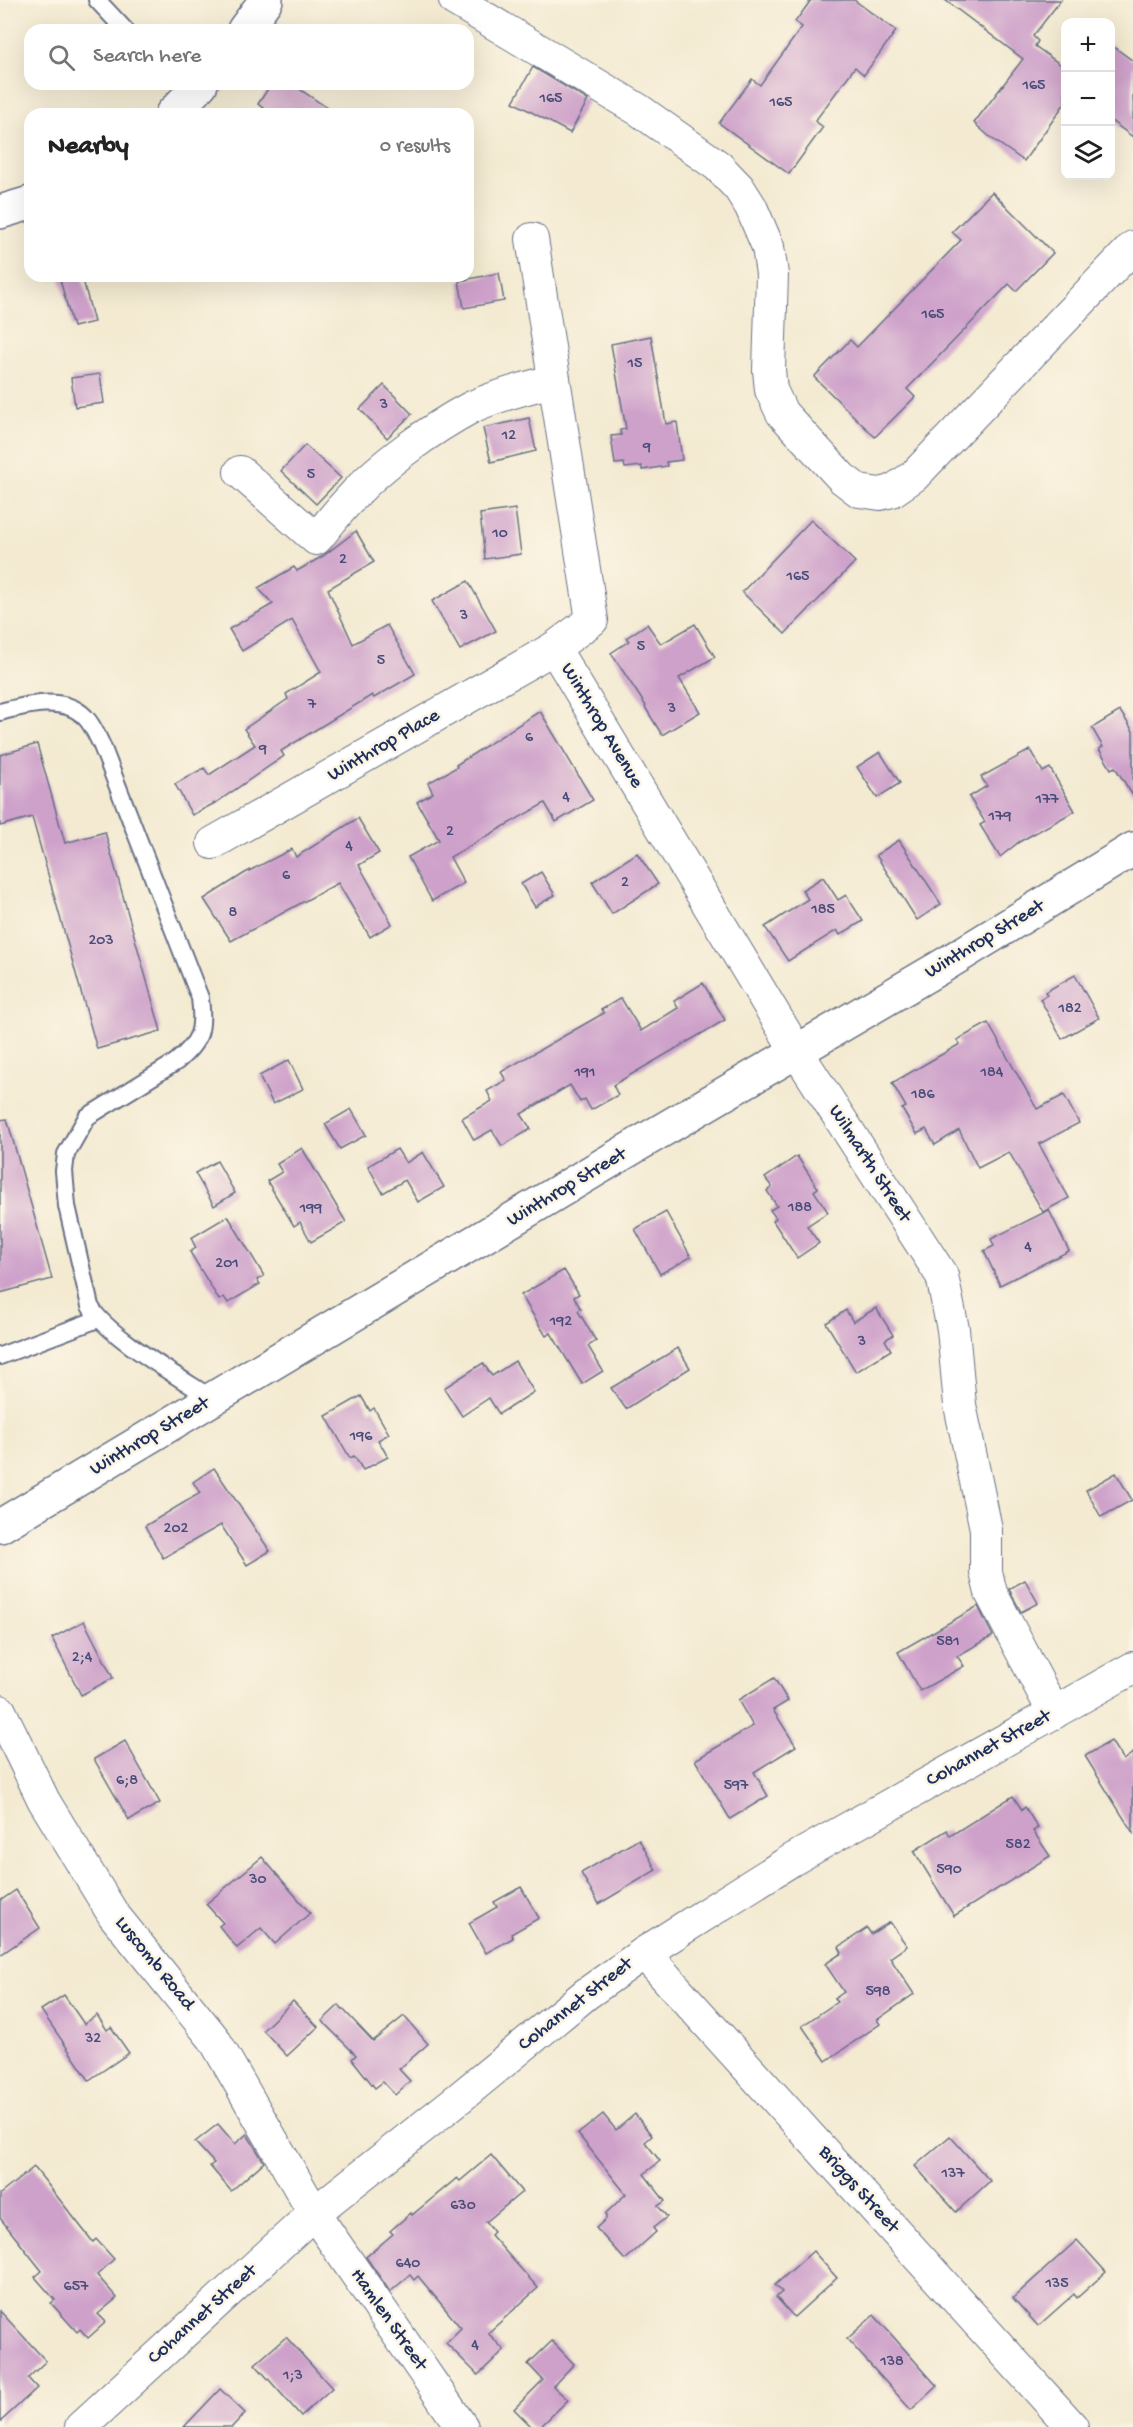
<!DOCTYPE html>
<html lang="en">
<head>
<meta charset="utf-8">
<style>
  body { margin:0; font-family:"Gochi Hand",sans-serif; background:#f2f2f2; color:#222 }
  .controls { position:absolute; right:18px; top:18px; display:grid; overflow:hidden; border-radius:12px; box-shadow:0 6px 24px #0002 }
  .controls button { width:54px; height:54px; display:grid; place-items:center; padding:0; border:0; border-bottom:2px solid #e0e0e0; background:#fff; color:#222; font:30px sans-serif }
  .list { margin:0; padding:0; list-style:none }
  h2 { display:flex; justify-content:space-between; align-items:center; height:78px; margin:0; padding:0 24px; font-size:26px }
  h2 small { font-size:20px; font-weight:400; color:#767676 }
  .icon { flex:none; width:33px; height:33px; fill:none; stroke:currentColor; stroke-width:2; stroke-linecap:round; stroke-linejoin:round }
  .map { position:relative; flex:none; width:1133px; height:2427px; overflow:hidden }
  .search { position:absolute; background:#fff; box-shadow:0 6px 24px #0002; left:24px; top:24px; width:450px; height:66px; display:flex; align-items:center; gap:15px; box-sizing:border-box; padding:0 21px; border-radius:18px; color:#767676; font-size:22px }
  .panel { position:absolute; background:#fff; box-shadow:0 6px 24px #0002; left:24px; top:108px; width:450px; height:174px; border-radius:18px }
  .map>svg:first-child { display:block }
  .building { fill:#cea1ca }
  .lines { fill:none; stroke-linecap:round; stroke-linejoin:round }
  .lane-casing { stroke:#677086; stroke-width:20 }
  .street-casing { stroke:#677086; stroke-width:34 }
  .secondary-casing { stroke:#677086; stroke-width:36 }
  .highway-casing { stroke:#677086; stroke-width:36 }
  .lane { stroke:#fff; stroke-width:16 }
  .street { stroke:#fff; stroke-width:32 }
  .secondary { stroke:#fff; stroke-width:33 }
  .highway { stroke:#fff; stroke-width:33 }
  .labels { text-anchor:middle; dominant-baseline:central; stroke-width:5; stroke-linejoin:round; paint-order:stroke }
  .number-label { font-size:16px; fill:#484c79 }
  .street-label { font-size:20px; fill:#1b2f5e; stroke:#fcf5e5 }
</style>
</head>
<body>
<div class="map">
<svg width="1133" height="2427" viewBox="0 0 1133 2427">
  <rect width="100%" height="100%" fill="#fcf5e5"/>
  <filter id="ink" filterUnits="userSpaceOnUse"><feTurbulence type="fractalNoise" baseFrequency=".0167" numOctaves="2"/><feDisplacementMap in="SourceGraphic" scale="12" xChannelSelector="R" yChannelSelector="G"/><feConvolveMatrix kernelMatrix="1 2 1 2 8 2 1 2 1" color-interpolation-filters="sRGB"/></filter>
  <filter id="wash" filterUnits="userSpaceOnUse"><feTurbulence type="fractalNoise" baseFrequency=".008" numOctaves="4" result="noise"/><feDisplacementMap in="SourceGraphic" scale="24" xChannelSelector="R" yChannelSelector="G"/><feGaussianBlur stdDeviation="1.35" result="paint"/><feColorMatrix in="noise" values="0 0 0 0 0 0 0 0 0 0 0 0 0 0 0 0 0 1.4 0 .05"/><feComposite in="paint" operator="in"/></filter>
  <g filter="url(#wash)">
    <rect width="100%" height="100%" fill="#f3ead1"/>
    <g id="blocks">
      <!-- building -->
      <g class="building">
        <polygon points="811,0 854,0 896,31 864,75 855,67 815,121 823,127 789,174 719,123 752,79 760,85 802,27 795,22"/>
        <polygon points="945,0 1061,0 1033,36 1038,41 1035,46 1065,68 1065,103 1024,161 991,138 974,123 1023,59"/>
        <polygon points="1110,44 1133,61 1133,137 1110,120"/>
        <polygon points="533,67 588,100 570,133 513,102"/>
        <polygon points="271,84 292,84 336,114 273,114 258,104"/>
        <polygon points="992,192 1053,253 1016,291 1009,284 907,389 915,397 875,437 814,377 850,340 857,347 961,240 952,232"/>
        <polygon points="499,273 504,301 464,308 459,281"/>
        <polygon points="59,276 82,276 94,322 73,327"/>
        <polygon points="651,336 666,424 677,422 682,460 666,462 667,466 642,470 642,466 625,468 624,463 615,464 611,436 621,435 620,430 626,429 611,344"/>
        <polygon points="100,374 104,403 75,407 71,378"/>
        <polygon points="384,385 412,414 387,438 360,409"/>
        <polygon points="529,418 536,451 491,462 483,428"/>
        <polygon points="305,445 341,478 316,504 281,471"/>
        <polygon points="515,509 521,554 485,559 480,514"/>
        <polygon points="811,520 855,562 785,634 742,592"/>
        <polygon points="356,531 374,562 328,589 353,644 387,625 415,674 374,698 372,695 281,751 284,756 217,802 192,815 175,784 204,768 209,775 255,745 244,729 288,699 286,694 321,672 292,620 242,651 229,629 273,604 258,588 294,567 297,571 323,556"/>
        <polygon points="468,581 496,631 460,650 432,601"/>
        <polygon points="647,624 661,644 695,624 715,657 679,678 700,712 662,735 645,707 646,706 611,653 629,641 626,638"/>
        <polygon points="540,711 593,800 556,822 545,803 450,857 464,883 432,901 408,857 439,840 417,802 433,793 428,783 457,767 456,765"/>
        <polygon points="1120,711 1133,731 1133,796 1115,767 1111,769 1099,749 1103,747 1092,728"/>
        <polygon points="37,744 65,843 105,832 161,1031 97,1049 32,817 0,826 0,755"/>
        <polygon points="1030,750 1043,772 1050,768 1075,811 1019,842 1000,857 980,825 985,822 969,797 987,786 981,777"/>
        <polygon points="880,752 900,783 877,798 857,767"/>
        <polygon points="358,818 379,853 359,865 392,924 370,937 338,883 231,941 204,899 245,873 292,849 296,857"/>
        <polygon points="899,840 941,904 917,920 876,855"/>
        <polygon points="637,853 658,884 612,914 592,882"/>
        <polygon points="541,872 555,895 535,907 521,884"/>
        <polygon points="823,877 838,900 846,895 863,921 840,935 837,930 788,961 765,927 808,899 802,890"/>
        <polygon points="1075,975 1099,1018 1062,1039 1040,999 1047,995 1045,992"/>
        <polygon points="703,983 725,1020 613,1085 618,1095 591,1110 585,1099 580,1102 570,1085 521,1114 531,1129 502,1146 492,1130 474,1140 462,1118 492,1101 487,1091 506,1080 501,1072 604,1013 601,1010 621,998 641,1031 678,1008 674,1001"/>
        <polygon points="988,1023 1037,1109 1064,1095 1079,1123 1039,1144 1069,1198 1043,1212 1009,1152 978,1168 959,1130 935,1145 926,1129 917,1134 902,1109 906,1107 892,1083 960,1044 957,1040"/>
        <polygon points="289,1060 303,1089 273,1104 259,1076"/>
        <polygon points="351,1109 366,1135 340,1149 325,1124"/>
        <polygon points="7,1119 52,1279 0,1293 0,1120"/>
        <polygon points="302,1148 346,1222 311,1242 300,1222 294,1226 267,1181 282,1172 277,1164"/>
        <polygon points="397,1149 406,1163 423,1152 444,1187 418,1202 405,1180 383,1193 368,1166"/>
        <polygon points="797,1156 818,1188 814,1191 828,1212 807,1226 819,1243 797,1258 773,1221 776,1218 770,1210 777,1206 767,1191 772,1187 765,1178"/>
        <polygon points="217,1161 235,1193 214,1206 195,1173"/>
        <polygon points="1049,1210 1069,1251 1000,1285 984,1251 994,1246 991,1239"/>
        <polygon points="666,1212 691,1257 660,1274 635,1229"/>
        <polygon points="228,1216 264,1276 257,1280 260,1284 228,1303 224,1297 219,1300 190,1252 196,1248 191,1238"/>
        <polygon points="564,1270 579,1294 574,1297 581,1309 578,1311 596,1341 588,1346 603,1371 582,1384 551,1333 546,1336 521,1295"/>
        <polygon points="876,1308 893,1335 885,1340 891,1350 856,1372 826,1323 846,1310 853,1322"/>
        <polygon points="678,1348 690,1368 626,1409 611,1388"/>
        <polygon points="515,1361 534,1392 499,1414 489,1398 462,1416 444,1388 483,1363 492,1376"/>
        <polygon points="361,1396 370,1411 374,1408 389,1434 378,1440 388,1457 363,1470 354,1456 350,1458 326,1416"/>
        <polygon points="214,1468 270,1551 247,1565 221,1525 163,1558 145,1526 200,1493 193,1482"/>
        <polygon points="1116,1473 1132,1500 1101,1517 1086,1490"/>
        <polygon points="1025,1580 1038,1603 1021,1612 1009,1589"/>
        <polygon points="978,1606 993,1636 957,1656 964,1666 920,1691 898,1652"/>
        <polygon points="84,1621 113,1678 81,1695 52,1638"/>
        <polygon points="774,1678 788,1701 773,1710 796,1746 754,1772 768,1796 730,1819 695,1760 753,1726 738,1700"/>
        <polygon points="125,1741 160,1803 129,1820 94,1759"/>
        <polygon points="1111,1741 1123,1760 1133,1753 1133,1833 1085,1756"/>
        <polygon points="1013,1796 1022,1810 1025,1807 1038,1828 1033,1831 1050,1856 954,1916 914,1851 947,1830 950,1836"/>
        <polygon points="639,1839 656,1870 599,1904 581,1873"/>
        <polygon points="262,1857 310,1913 275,1944 261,1928 237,1948 219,1926 223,1923 206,1904"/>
        <polygon points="521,1887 539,1918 511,1934 513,1938 486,1953 469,1923 497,1907 494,1902"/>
        <polygon points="16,1890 40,1928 0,1955 0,1901"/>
        <polygon points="890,1922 907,1946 890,1958 914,1994 877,2020 880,2024 826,2061 802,2026 837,2002 834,1999 844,1992 825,1964 842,1953 839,1947 867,1928 871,1934"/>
        <polygon points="64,1995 84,2024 97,2015 107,2030 111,2027 129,2053 89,2080 41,2010"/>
        <polygon points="293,2001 318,2027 287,2056 263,2030"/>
        <polygon points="339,2005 373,2041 404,2016 428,2044 399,2069 410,2081 395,2095 383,2082 375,2088 352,2059 356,2055 322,2021"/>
        <polygon points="603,2114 616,2130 635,2114 652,2136 645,2142 660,2161 644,2174 665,2201 658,2206 667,2217 653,2228 656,2232 625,2260 596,2228 606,2219 606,2213 626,2194 578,2134"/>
        <polygon points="218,2124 235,2144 247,2134 264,2162 231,2191 210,2166 214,2163 195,2142"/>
        <polygon points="950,2136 990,2181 956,2212 915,2166"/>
        <polygon points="491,2155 522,2192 486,2222 494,2232 491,2235 538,2288 488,2333 504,2350 478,2375 446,2343 461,2328 418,2276 414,2280 410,2275 390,2292 366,2257 393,2234 390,2231 411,2213 412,2215 457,2178 460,2181"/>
        <polygon points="34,2167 93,2242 96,2239 114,2259 97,2275 117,2298 98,2314 106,2322 88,2338 80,2329 77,2332 51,2303 55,2300 35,2277 42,2271 0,2218 0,2194"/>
        <polygon points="1077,2240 1106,2272 1077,2298 1074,2294 1038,2326 1013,2298"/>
        <polygon points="813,2251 837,2278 794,2317 776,2297 782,2292 775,2285"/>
        <polygon points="0,2311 46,2361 28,2378 37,2388 0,2422"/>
        <polygon points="874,2315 937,2386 911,2410 847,2339"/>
        <polygon points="286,2337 332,2388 301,2416 255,2364"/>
        <polygon points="552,2341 574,2364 553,2386 568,2400 540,2427 532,2427 514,2409 543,2380 528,2364"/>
        <polygon points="220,2389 245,2413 232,2427 184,2427"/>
      </g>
    </g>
  </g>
  <g filter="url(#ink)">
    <use href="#blocks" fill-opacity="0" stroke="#677086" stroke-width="1.5"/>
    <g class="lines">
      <!-- lane casing -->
      <g class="lane-casing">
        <g id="lane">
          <polyline points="97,0 125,30"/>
          <path d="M0 712C26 705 64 695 85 717 93 725 97 736 102 746L200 998C204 1030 201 1041 176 1062L87 1117 66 1154 64 1171 67 1206 90 1306C105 1335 184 1380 214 1400"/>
          <polyline points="0,1356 98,1319"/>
        </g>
      </g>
      <!-- street casing -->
      <g class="street-casing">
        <g id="street">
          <polyline points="455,0 639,110 718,166 739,188 751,207 768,247 772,274 769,370 771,390 782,413 842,478 859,491 880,494 892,491 914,476 1133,247"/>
          <polyline points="532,239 592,620 554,648 797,1052 942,1276 953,1329 960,1405 986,1529 986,1572 991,1593 1054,1713"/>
          <path d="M240 472 316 539C328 525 339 510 352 497 380 465 433 428 470 408 496 395 526 389 554 380"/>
          <polyline points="213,843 554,648"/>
          <polyline points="0,1711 44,1801 113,1914 214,2039 314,2213 462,2427"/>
          <polyline points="644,1953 1072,2427"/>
          <polyline points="81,2427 314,2213 458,2099 586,1994 644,1953 790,1861 1133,1668"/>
        </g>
      </g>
      <!-- secondary casing -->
      <g class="secondary-casing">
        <g id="secondary">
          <polyline points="244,30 266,0"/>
          <polyline points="172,114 201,84"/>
          <polyline points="0,212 30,203"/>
        </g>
      </g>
      <!-- highway casing -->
      <g class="highway-casing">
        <polyline id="highway" points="0,1526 620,1155 944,965 1133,849"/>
      </g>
      <!-- lane -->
      <use href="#lane" class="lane"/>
      <!-- street -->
      <use href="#street" class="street"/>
      <!-- secondary -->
      <use href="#secondary" class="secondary"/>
      <!-- highway -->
      <use href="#highway" class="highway"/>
    </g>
  </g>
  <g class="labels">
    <!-- number labels -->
    <g class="number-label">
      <text x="1034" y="86">165</text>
      <text x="551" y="99">165</text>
      <text x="781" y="103">165</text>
      <text x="933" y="315">165</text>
      <text x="635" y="364">15</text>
      <text x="384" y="405">3</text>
      <text x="509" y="436">12</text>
      <text x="647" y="448">9</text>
      <text x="311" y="475">5</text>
      <text x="500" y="534">10</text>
      <text x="343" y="560">2</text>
      <text x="798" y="577">165</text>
      <text x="464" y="616">3</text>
      <text x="641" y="647">5</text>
      <text x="381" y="661">5</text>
      <text x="312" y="705">7</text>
      <text x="672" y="709">3</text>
      <text x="529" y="738">6</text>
      <text x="263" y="750">9</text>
      <text x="566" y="798">4</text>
      <text x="1047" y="800">177</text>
      <text x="1000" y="817">179</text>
      <text x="450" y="832">2</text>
      <text x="349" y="847">4</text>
      <text x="286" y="876">6</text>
      <text x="625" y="883">2</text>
      <text x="823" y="910">185</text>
      <text x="233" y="913">8</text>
      <text x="101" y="941">203</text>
      <text x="1070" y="1009">182</text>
      <text x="585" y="1073">191</text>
      <text x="992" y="1073">184</text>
      <text x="923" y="1095">186</text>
      <text x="800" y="1208">188</text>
      <text x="311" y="1209">199</text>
      <text x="1028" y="1248">4</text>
      <text x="227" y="1264">201</text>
      <text x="561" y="1322">192</text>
      <text x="862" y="1342">3</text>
      <text x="361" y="1437">196</text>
      <text x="176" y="1529">202</text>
      <text x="948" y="1642">581</text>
      <text x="82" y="1658">2;4</text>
      <text x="127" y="1781">6;8</text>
      <text x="736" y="1786">597</text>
      <text x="1018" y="1845">582</text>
      <text x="949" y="1870">590</text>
      <text x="258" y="1880">30</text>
      <text x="878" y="1992">598</text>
      <text x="93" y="2039">32</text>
      <text x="953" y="2174">137</text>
      <text x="463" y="2206">630</text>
      <text x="408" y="2264">640</text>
      <text x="1057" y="2284">135</text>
      <text x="76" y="2287">657</text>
      <text x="475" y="2346">4</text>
      <text x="892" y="2362">138</text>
      <text x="293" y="2376">1;3</text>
    </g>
    <!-- street labels -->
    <g class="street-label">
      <text transform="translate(601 726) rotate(59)">Winthrop Avenue</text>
      <text transform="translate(384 746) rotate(-30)">Winthrop Place</text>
      <text transform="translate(985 940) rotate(-31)">Winthrop Street</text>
      <text transform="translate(869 1164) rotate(57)">Wilmarth Street</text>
      <text transform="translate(567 1188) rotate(-31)">Winthrop Street</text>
      <text transform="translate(150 1437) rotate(-31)">Winthrop Street</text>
      <text transform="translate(989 1749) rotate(-29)">Cohannet Street</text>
      <text transform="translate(154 1964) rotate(51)">Luscomb Road</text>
      <text transform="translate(576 2005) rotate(-38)">Cohannet Street</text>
      <text transform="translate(858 2190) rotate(48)">Briggs Street</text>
      <text transform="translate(203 2315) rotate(-42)">Cohannet Street</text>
      <text transform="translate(388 2320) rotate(55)">Hamlen Street</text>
    </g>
  </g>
</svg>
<div class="controls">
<button>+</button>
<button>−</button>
<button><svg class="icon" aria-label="layers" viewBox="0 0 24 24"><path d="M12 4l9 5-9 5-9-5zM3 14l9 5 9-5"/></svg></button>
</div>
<div class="search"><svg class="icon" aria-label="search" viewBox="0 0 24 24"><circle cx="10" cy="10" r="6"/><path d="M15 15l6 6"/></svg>Search here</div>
<section class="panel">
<h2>Nearby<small>0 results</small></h2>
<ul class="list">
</ul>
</section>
</div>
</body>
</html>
